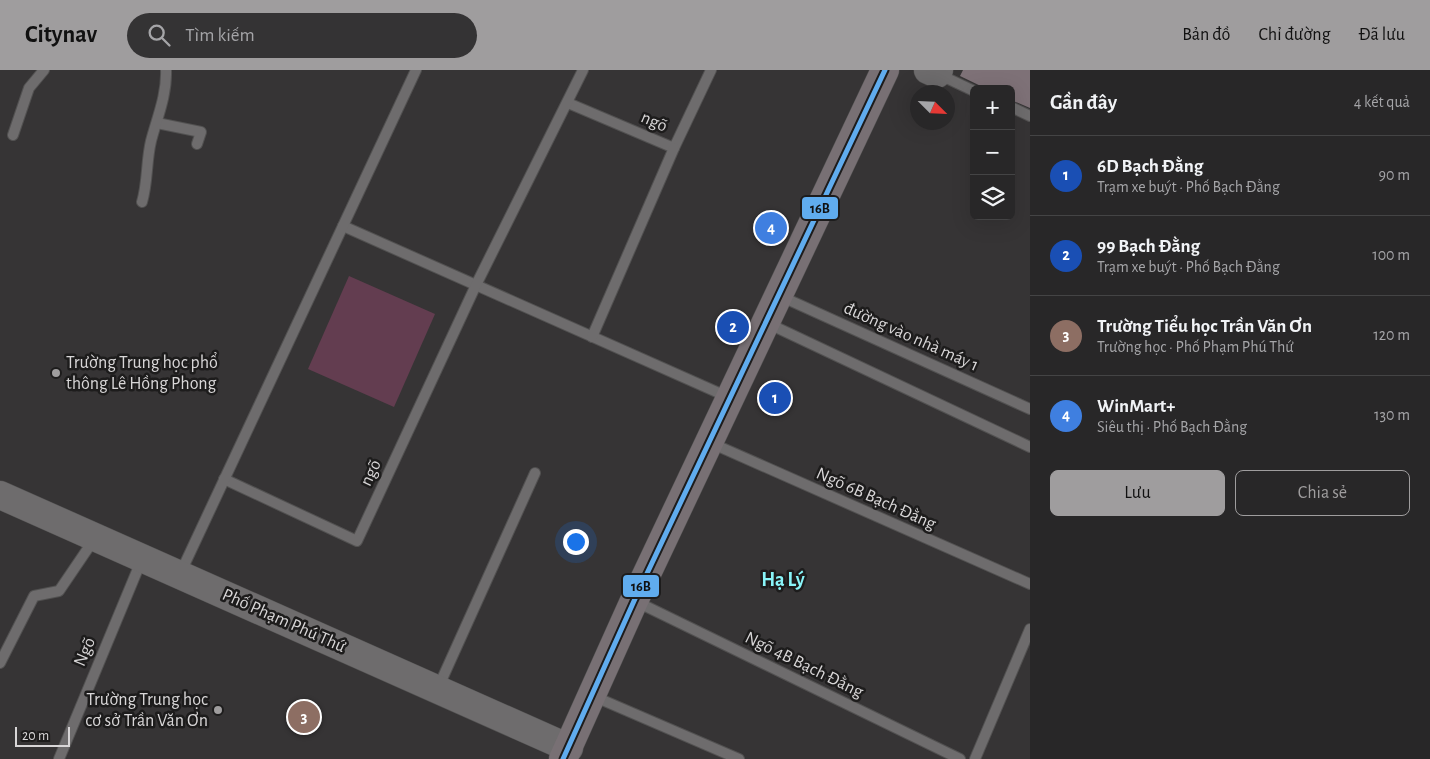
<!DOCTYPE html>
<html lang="vi">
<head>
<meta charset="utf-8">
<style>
  body { margin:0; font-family:"Alegreya Sans",sans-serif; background:#343334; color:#f1f3f6 }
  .controls { position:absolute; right:15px; top:15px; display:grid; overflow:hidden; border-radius:8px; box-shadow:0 5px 20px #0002 }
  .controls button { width:45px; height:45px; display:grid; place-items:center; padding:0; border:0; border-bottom:1px solid #444445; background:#282728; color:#f1f3f6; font:25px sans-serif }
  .compass { position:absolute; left:910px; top:15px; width:45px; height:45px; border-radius:50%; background:#282728; box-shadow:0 5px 20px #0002; rotate:114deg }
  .scale { position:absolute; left:15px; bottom:12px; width:55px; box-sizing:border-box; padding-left:5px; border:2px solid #d8d6d7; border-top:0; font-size:14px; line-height:18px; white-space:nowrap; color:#d8d6d7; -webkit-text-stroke:4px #1d1c1c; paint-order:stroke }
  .you { position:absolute; left:575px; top:471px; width:18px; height:18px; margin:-12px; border:4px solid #fff; border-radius:50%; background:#1a73e8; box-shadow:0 0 0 8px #1a73e833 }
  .badge { display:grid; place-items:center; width:32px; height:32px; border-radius:50%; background:#9f9d9e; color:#fff; font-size:16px; font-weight:700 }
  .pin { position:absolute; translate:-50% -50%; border:2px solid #fff; box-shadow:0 1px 5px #0006 }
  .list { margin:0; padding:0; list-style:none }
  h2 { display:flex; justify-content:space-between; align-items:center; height:65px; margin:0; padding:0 20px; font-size:21px }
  h2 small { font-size:16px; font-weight:400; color:#a5a5a8 }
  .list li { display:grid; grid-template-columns:32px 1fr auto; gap:15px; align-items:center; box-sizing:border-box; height:80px; padding:0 20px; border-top:1px solid #444445 }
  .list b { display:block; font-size:19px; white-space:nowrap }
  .list p { margin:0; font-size:16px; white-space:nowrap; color:#a5a5a8 }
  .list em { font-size:16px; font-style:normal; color:#a5a5a8 }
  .actions { display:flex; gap:10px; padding:15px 20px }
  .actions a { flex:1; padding:11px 0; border:1px solid #9f9d9e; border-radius:8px; text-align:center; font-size:18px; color:#9f9d9e }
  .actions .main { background:#9f9d9e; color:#111 }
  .icon { flex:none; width:28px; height:28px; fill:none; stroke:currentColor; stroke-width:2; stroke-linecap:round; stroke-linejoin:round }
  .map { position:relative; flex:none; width:1030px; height:689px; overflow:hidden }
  header { display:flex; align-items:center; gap:30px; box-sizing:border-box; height:70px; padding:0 25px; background:#9f9d9e; color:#111 }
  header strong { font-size:24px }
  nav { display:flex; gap:28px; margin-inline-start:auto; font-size:18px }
  .search { width:350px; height:45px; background:#343334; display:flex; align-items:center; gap:12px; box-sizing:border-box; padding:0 18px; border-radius:28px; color:#a5a5a8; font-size:19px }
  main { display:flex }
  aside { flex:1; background:#282728 }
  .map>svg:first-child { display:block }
  .green { fill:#633d50 }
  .building { fill:#7e7177 }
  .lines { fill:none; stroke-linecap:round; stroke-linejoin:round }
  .lane-casing { stroke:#525151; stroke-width:12 }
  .secondary-casing { stroke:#525151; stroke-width:29 }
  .primary-casing { stroke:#525151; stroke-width:29 }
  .lane { stroke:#6e6c6d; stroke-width:10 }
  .secondary { stroke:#6e6c6d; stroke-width:28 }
  .primary { stroke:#787074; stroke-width:28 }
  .bus-1-casing { stroke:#1d1c1c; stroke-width:9 }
  .bus-1 { stroke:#60acee; stroke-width:5 }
  .poi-dot { fill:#9f9d9e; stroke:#1d1c1c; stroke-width:2 }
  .labels { text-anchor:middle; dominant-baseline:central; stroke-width:5; stroke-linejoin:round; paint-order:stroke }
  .street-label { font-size:18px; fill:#d8d6d7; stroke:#1d1c1c }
  .poi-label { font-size:18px; fill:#d8d6d7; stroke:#1d1c1c; text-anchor:start }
  .quarter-label { font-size:20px; font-weight:bold; fill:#89f5f9; stroke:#1d1c1c }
  .line-badge { stroke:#1d1c1c; stroke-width:2 }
  .pale-badge-label { font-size:14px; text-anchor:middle; font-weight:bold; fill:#111 }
</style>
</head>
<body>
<header>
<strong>Citynav</strong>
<div class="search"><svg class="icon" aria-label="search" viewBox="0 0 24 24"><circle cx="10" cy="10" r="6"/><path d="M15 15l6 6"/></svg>Tìm kiếm</div>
<nav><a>Bản đồ</a><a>Chỉ đường</a><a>Đã lưu</a></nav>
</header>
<main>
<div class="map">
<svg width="1030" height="689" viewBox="0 0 1030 689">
  <rect width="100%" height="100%" fill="#363435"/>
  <!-- green -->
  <polygon class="green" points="349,206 435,244 394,337 308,299"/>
  <!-- building -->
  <polygon class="building" points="963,0 1030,0 1030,38 1011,30 1011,19 987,19 960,6"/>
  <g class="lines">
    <!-- lane casing -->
    <g class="lane-casing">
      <g id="lane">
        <polyline points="938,4 974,21"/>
        <polyline points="568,33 674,78 711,0"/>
        <polyline points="1011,37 1030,46"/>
        <polyline points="157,53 201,62 197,74"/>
        <polyline points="13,65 29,18 44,0"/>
        <path d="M142 132C148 112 146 92 151 71 157 48 167 25 166 0"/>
        <polyline points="343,156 728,327"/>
        <polyline points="780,226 1030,339"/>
        <polyline points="767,253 1030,377"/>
        <polyline points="592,267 674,78"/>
        <polyline points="711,373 1030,514"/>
        <polyline points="224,409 357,471 476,215 583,0"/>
        <polyline points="180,504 416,0"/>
        <polyline points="635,531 960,689"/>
        <polyline points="0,593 34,526 59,521 95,468"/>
        <polyline points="438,618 535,403"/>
        <polyline points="593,626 739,689"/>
        <polyline points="59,689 142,489"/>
        <polyline points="975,689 1030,559"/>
      </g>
    </g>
    <!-- secondary casing -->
    <g class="secondary-casing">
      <g id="secondary">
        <polyline points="928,0 937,4 939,0"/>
        <polyline points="0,425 569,678"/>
      </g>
    </g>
    <!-- primary casing -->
    <g class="primary-casing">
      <polyline id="primary" points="563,689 634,531 885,0"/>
    </g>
    <!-- lane -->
    <use href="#lane" class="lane"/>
    <!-- secondary -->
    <use href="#secondary" class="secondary"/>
    <!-- primary -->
    <use href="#primary" class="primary"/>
    <!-- bus-1 casing -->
    <g class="bus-1-casing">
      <polyline id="bus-1" points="563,689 634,531 885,0"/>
    </g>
    <!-- bus-1 -->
    <use href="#bus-1" class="bus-1"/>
  </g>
  <!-- markers -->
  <g class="poi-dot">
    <circle cx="56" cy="303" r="5"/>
    <circle cx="218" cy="640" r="5"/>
  </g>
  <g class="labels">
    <!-- street labels -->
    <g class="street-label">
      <text transform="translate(654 52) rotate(23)">ngõ</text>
      <text transform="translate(911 267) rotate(24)">đường vào nhà máy 1</text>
      <text transform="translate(371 403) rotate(-65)">ngõ</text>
      <text transform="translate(876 429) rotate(24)">Ngõ 6B Bạch Đằng</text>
      <text transform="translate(284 551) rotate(24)">Phố Phạm Phú Thứ</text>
      <text transform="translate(85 582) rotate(-67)">Ngõ</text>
      <text transform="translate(804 595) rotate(26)">Ngõ 4B Bạch Đằng</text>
    </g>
    <!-- poi labels -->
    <g class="poi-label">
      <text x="66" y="293">Trường Trung học phổ<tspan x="66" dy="21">thông Lê Hồng Phong</tspan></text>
      <text x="208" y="630" text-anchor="end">Trường Trung học<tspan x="208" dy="21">cơ sở Trần Văn Ơn</tspan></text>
    </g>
    <!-- quarter labels -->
    <g class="quarter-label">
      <text x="783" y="510">Hạ Lý</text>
    </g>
  </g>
  <g class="line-badge">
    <rect x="801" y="126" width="38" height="24" rx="5" fill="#60acee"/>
    <rect x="622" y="504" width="38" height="24" rx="5" fill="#60acee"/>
  </g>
  <g class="pale-badge-label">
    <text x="820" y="143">16B</text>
    <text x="641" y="521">16B</text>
  </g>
</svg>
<div class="controls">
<button>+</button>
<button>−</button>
<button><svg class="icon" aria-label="layers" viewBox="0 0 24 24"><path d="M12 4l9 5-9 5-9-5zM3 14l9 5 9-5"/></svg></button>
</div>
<svg class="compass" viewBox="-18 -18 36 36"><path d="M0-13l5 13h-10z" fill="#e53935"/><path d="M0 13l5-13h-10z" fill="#a5a5a8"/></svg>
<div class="scale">20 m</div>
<div class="you"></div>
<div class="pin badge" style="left:775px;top:328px;background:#1a4fb4">1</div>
<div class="pin badge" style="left:733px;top:257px;background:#1a4fb4">2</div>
<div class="pin badge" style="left:304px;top:647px;background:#8d6e63">3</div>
<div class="pin badge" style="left:771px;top:158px;background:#3f7fe0">4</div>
</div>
<aside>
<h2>Gần đây<small>4 kết quả</small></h2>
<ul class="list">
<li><span class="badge" style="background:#1a4fb4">1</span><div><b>6D Bạch Đằng</b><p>Trạm xe buýt · Phố Bạch Đằng</p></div><em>90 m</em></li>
<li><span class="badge" style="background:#1a4fb4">2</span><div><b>99 Bạch Đằng</b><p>Trạm xe buýt · Phố Bạch Đằng</p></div><em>100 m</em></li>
<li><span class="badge" style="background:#8d6e63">3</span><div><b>Trường Tiểu học Trần Văn Ơn</b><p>Trường học · Phố Phạm Phú Thứ</p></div><em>120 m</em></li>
<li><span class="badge" style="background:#3f7fe0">4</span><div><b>WinMart+</b><p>Siêu thị · Phố Bạch Đằng</p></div><em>130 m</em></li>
</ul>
<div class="actions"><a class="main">Lưu</a><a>Chia sẻ</a></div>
</aside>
</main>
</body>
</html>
